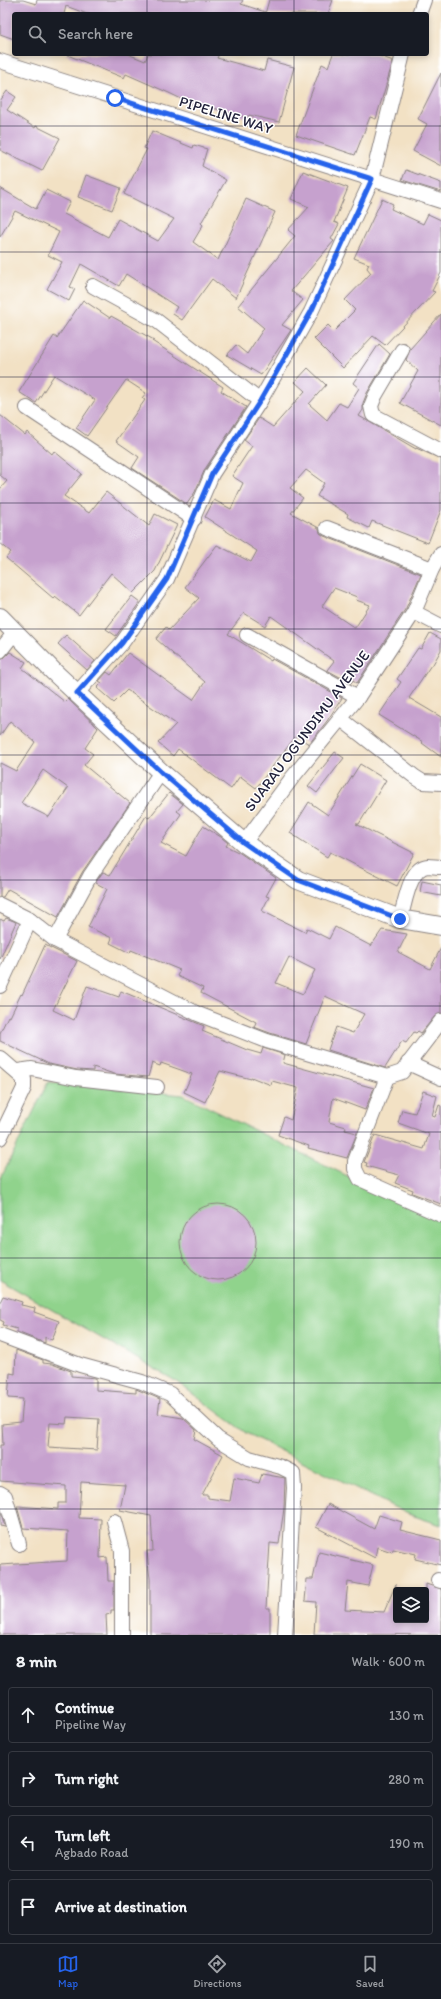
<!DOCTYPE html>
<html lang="en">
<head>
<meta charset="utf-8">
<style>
  body { margin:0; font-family:Itim,sans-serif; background:#20242c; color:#f1f3f6 }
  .controls { position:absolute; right:12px; bottom:12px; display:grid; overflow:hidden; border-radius:4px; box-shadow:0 2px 6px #0003 }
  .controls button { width:36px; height:36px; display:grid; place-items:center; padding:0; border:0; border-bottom:1px solid #363941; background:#171b24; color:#f1f3f6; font:20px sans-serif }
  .stop { position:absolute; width:12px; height:12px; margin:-9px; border:3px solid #2563eb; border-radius:50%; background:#fff }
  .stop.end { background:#2563eb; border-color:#fff; box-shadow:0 1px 4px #0008 }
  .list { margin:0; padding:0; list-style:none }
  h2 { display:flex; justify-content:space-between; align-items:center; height:52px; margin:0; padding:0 16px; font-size:17px }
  h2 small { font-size:13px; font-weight:400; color:#9ea1a6 }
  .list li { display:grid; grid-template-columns:26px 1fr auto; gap:12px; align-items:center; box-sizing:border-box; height:56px; margin:0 8px 8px; padding:0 8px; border:1px solid #363941; border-radius:4px }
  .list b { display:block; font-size:15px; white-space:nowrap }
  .list p { margin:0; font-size:13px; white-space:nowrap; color:#9ea1a6 }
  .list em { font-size:13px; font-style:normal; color:#9ea1a6 }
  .icon { flex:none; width:22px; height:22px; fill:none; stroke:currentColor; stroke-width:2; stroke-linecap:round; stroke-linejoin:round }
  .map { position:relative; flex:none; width:441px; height:1635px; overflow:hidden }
  .search { position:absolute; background:#171b24; box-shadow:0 2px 6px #0003; left:12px; right:12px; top:12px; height:44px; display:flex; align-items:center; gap:10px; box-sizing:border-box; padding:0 14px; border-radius:4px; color:#9ea1a6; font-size:15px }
  .sheet { height:308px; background:#171b24 }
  nav { display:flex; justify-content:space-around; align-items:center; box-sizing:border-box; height:56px; border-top:1px solid #363941; background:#171b24; font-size:11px; color:#9ea1a6 }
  nav a { display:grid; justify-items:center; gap:2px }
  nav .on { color:#2563eb }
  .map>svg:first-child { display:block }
  .green { fill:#90d38c; stroke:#597a64 }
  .building { fill:#c6a1ce; fill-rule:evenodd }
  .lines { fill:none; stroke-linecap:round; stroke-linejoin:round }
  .minor-casing { stroke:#8a8280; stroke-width:16 }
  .major-casing { stroke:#8a8280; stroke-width:20 }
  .minor { stroke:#fff; stroke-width:14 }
  .major { stroke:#fff; stroke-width:18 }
  .route { stroke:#2563eb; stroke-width:5 }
  .grid { fill:none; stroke:#22223b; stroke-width:1; stroke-opacity:0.55 }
  .labels { text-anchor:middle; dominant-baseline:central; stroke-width:3; stroke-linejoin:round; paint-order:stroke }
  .street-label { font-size:15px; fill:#22223b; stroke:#fff }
</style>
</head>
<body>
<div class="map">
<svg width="441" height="1635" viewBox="0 0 441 1635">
  <rect width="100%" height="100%" fill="#fff"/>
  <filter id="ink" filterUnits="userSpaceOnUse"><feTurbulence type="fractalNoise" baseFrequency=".025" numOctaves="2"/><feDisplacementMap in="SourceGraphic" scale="8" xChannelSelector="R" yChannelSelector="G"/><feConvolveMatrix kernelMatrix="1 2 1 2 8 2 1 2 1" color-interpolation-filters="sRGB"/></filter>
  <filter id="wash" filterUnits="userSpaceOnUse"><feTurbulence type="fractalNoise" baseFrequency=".012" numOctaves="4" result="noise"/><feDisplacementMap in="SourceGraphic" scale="16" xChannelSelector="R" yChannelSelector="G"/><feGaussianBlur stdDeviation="0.9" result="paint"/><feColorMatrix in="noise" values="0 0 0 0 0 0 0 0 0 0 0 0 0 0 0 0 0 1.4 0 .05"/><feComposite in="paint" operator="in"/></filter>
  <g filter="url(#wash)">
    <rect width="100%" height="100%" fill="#f2e1c4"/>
    <!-- green -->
    <polygon class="green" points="48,1082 183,1095 441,1222 441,1525 408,1514 246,1433 174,1380 0,1280 0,1180"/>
    <g id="blocks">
      <!-- building -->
      <g class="building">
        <polygon points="0,0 23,0 36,4 37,0 243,0 241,4 265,12 264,14 87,14 66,6 64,14 14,14 14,39 0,34"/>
        <polygon points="269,0 333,0 328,14 265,14"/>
        <polygon points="65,54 128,54 145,61 148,54 219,54 217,58 264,71 267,60 294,67 279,122 249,115 248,118 199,104 198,107 169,93 126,74 124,78"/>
        <polygon points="333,54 375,54 393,61 376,119 370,117 355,155 296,135 322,64 328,67"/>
        <polygon points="441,73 441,166 413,151 427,124 418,119"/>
        <polygon points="7,91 16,97 7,110 35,128 36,126 60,138 42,171 0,150 0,101"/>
        <polygon points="152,131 193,148 194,145 207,149 202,166 226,180 201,223 203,225 193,242 218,260 246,199 275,212 236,298 212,279 182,320 173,314 177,307 126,274 119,286 81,264 70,287 75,289 69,301 47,289 62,262 48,255 59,232 15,211 0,237 0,188 36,209 46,190 70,202 64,214 108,237 118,219 158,241 174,219 124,194 147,149 144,148"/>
        <polygon points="406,170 441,183 441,192 402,180"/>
        <polygon points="303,171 348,188 334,222 339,224 331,239 334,241 291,291 303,300 282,325 291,330 261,375 227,355 236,345 247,354 264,328 238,306 295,236 288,230 309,207 291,199"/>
        <polygon points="86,175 121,188 112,210 78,197"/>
        <polygon points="382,199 393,204 391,209 423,224 428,214 441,220 441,273 432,291 435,292 385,345 373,336 343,368 314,339 328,325 334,331 355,310 345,300 371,273 367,268 369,264 354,258"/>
        <polygon points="83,300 110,318 111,316 154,340 152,341 223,387 221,391 246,407 205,469 195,492 187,504 132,468 139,457 116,441 145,400 142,398 146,393 126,380 87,436 76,428 95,400 54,375 36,403 19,392 54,336 57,338"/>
        <polygon points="441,314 441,425 400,403 418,371 406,360 410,349"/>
        <path d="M379 344 390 354 367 393 363 403V410L359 416 416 449V448L441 459V510L428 543 372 521 369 528 347 517 348 514 317 496 324 483 306 470 290 488 303 498 291 513 319 528 320 533 324 536 421 574 406 608 357 683 353 680 351 683 327 670 334 661 271 616 265 626 244 613 228 634 271 661 272 659 342 698 327 721 309 744 296 736 256 788 240 776 231 789 178 749 173 756 158 743 176 724 127 690 114 703 97 688 102 683 99 681 107 672 111 675 128 653 193 700 205 682 156 639 166 627 169 630 199 598 185 587 217 545 251 562 257 551 205 517 214 500 231 509 243 483 232 476 252 446 244 440 259 418 273 427 305 391 295 382 308 368 326 385 309 404 327 420 339 403 347 407 359 388 353 383ZM334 588 357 597 356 600 370 605 355 628 322 606Z"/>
        <polygon points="0,415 25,435 27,432 52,454 54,451 82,474 64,496 89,513 106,492 149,526 155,514 177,525 155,571 133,593 111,573 79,615 55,596 53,598 6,558 11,552 0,543 0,489 7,481 0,475"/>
        <polygon points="132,596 140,602 116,636 106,629"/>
        <polygon points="430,633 441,639 441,650 432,666 431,665 409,698 441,717 441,757 422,743 423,742 379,715 401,682 397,679 418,648 421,649"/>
        <polygon points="66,635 95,661 87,670 58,644"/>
        <path d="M10 652 26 662 22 668 65 702 68 699 98 728 85 748 93 754 84 765 130 803 83 871 58 917 8 889 3 897H0V763L16 771 35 742 10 721 0 736V659H3ZM43 770 68 788 49 817 21 803Z"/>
        <polygon points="335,752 344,758 317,793 308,786"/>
        <polygon points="360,764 386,780 359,824 356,824 414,853 397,886 330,852 327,857 290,833 309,802 328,815"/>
        <path d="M169 793 183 804 177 811 181 814 161 843 186 856 203 826 221 837 228 843 226 846 240 853 276 878 266 896 269 897 262 911 305 932 307 928 329 939 335 927 371 946 382 930 407 934 398 952 430 969 441 948V1013L435 1016 421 1033 418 1031 416 1033 414 1032 406 1043 402 1041 385 1068 328 1050 336 1027 353 1033 364 1014 325 996 306 1044 270 1033 254 1027 256 1022 201 993 203 988 177 976 180 970 131 950 130 953 110 943 112 938 88 927 107 889 96 883 97 880 103 872 110 875 146 816 149 818ZM289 957 315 970 303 994 276 983Z"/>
        <polygon points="422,881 441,885 441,896 420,892"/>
        <polygon points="6,918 16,922 0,959 0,919 4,921"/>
        <polygon points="45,945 77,961 53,1010 74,1020 87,986 119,997 121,991 204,1026 202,1031 247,1050 261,1054 263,1048 285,1055 283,1063 374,1088 365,1110 333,1098 329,1122 346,1127 345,1130 357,1133 347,1158 308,1148 309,1146 278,1135 284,1117 291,1120 298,1088 272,1081 271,1085 251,1077 251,1079 220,1071 205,1102 184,1092 192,1074 161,1063 160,1066 152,1063 148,1077 114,1074 93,1067 93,1071 77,1070 49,1064 0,1041 0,1033 8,1016 10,1017 21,994 22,995"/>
        <polygon points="423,1091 437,1096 432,1116 435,1117 439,1105 441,1106 441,1204 412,1193 413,1190 395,1183 399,1175 366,1166 367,1163 364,1162 375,1135 424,1149 429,1134 398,1123 402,1110 415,1113"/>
        <circle cx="218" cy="1242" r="38"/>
        <polygon points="3,1296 22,1302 21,1305 35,1308 34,1312 59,1321 52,1340 45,1337 45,1343 17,1332 17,1329 3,1325 4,1322 0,1320 0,1302"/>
        <path d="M16 1350 43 1360V1363L52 1364 71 1371V1376L96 1378V1390L136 1393V1389L160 1399 158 1414 183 1418 196 1430 194 1439 223 1455 202 1495H208V1498L230 1501 234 1478 259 1483 262 1474 285 1478 284 1508 279 1544 270 1543 266 1608H270V1635H150V1579L147 1551H153L151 1516 120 1510 125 1485 81 1482 79 1518 101 1519 100 1558 107 1557 108 1581H114V1610H111V1614L106 1615 107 1635H0V1565L67 1561 68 1531 23 1528 17 1506 58 1509V1503H66V1486L0 1481V1445H3L2 1424 21 1422 23 1399 8 1398 10 1373 15 1374ZM67 1417 99 1419 97 1450 48 1447 50 1423 66 1424Z"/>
        <polygon points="328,1504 374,1529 379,1515 402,1522 400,1530 441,1540 441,1565 415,1559 416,1554 393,1549 392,1552 377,1547 375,1558 316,1527"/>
        <polygon points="0,1509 5,1527 0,1526"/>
        <polygon points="319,1552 373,1565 368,1586 348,1582 345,1610 384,1612 396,1584 396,1620 426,1620 426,1584 441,1589 441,1635 314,1634 316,1602 305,1601 307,1579 313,1579"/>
      </g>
    </g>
  </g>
  <g filter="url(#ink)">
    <use href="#blocks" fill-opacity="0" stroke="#8a8280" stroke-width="1"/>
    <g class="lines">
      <!-- minor casing -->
      <g class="minor-casing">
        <g id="minor">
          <polyline points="419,14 424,0"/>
          <polyline points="0,61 441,201"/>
          <polyline points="93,286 157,321 260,401"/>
          <polyline points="402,350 375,396 371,406 373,415 441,451"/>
          <polyline points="27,408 194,519"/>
          <polyline points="327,528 432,569"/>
          <polyline points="414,612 441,626"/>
          <polyline points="247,635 358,697"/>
          <polyline points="0,651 15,632"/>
          <polyline points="77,693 122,643 167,579 212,474 260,401 311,312 372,179 403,54"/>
          <polyline points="341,719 415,777 423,782 441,783"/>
          <polyline points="244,843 292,778 358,697 414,612 432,569 441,554"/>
          <polyline points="0,905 30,920 55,940 198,1014 267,1041 387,1077 402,1072 441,1021"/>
          <path d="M400 919C405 905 409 867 428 866 432 866 437 867 441 867"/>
          <polyline points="55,940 90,876 161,772"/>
          <polyline points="0,986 30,920"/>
          <polyline points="0,1058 24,1079 24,1088 0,1138"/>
          <polyline points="408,1063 441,1078"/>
          <polyline points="18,1071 32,1069 76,1078 157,1087"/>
          <polyline points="387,1077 355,1161 355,1169 360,1179 441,1215"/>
          <polyline points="0,1335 80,1365 142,1382 170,1394 218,1439 249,1458 281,1467 293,1473 294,1488 285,1635"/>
          <polyline points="0,1493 5,1496 19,1544"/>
          <polyline points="114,1521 122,1551 122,1635"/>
          <polyline points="438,1580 441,1581"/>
        </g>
      </g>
      <!-- major casing -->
      <g class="major-casing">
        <polyline id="major" points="0,617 54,672 161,772 244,843 298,880 400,919 441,926"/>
      </g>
      <!-- minor -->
      <use href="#minor" class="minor"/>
      <!-- major -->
      <use href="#major" class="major"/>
    </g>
  </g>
  <g class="lines" filter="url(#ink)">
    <!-- route -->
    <polyline class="route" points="115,98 372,179 311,312 260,401 212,474 167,579 122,643 77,693 161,772 244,843 298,880 400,919"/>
  </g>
  <!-- grid -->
  <path class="grid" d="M147 0V14M294 0V14M147 54V1635M294 54V1635M0 126H441M0 252H441M0 377H441M0 503H441M0 629H441M0 755H441M0 880H441M0 1006H441M0 1132H441M0 1258H441M0 1383H441M0 1509H441"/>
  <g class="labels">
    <!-- street labels -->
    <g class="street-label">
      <text transform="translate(226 115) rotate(17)">PIPELINE WAY</text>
      <text transform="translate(307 731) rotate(-53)">SUARAU OGUNDIMU AVENUE</text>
    </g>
  </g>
</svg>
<div class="controls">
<button><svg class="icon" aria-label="layers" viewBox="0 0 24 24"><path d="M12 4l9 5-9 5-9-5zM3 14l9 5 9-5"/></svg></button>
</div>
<div class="stop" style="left:115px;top:98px"></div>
<div class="stop end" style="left:400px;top:919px"></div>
<div class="search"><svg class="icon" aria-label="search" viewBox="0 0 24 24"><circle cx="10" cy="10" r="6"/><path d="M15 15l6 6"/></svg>Search here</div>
</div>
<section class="sheet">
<h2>8 min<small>Walk · 600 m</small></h2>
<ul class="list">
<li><svg class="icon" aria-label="ahead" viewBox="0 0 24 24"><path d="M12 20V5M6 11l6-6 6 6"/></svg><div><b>Continue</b><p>Pipeline Way</p></div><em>130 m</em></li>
<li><svg class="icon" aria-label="right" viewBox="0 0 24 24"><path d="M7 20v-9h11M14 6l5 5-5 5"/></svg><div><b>Turn right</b></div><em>280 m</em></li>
<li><svg class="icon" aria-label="left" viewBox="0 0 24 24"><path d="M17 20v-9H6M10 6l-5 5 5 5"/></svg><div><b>Turn left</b><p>Agbado Road</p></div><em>190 m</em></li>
<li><svg class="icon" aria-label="arrive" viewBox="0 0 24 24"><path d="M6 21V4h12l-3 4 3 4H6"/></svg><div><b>Arrive at destination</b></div></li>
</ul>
</section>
<nav>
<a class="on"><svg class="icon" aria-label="map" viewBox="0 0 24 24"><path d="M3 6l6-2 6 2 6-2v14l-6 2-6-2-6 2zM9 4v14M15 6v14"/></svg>Map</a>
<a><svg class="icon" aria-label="directions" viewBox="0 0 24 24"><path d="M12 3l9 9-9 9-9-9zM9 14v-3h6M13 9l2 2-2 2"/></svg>Directions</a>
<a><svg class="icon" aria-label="saved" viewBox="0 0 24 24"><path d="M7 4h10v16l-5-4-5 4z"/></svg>Saved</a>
</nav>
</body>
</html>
